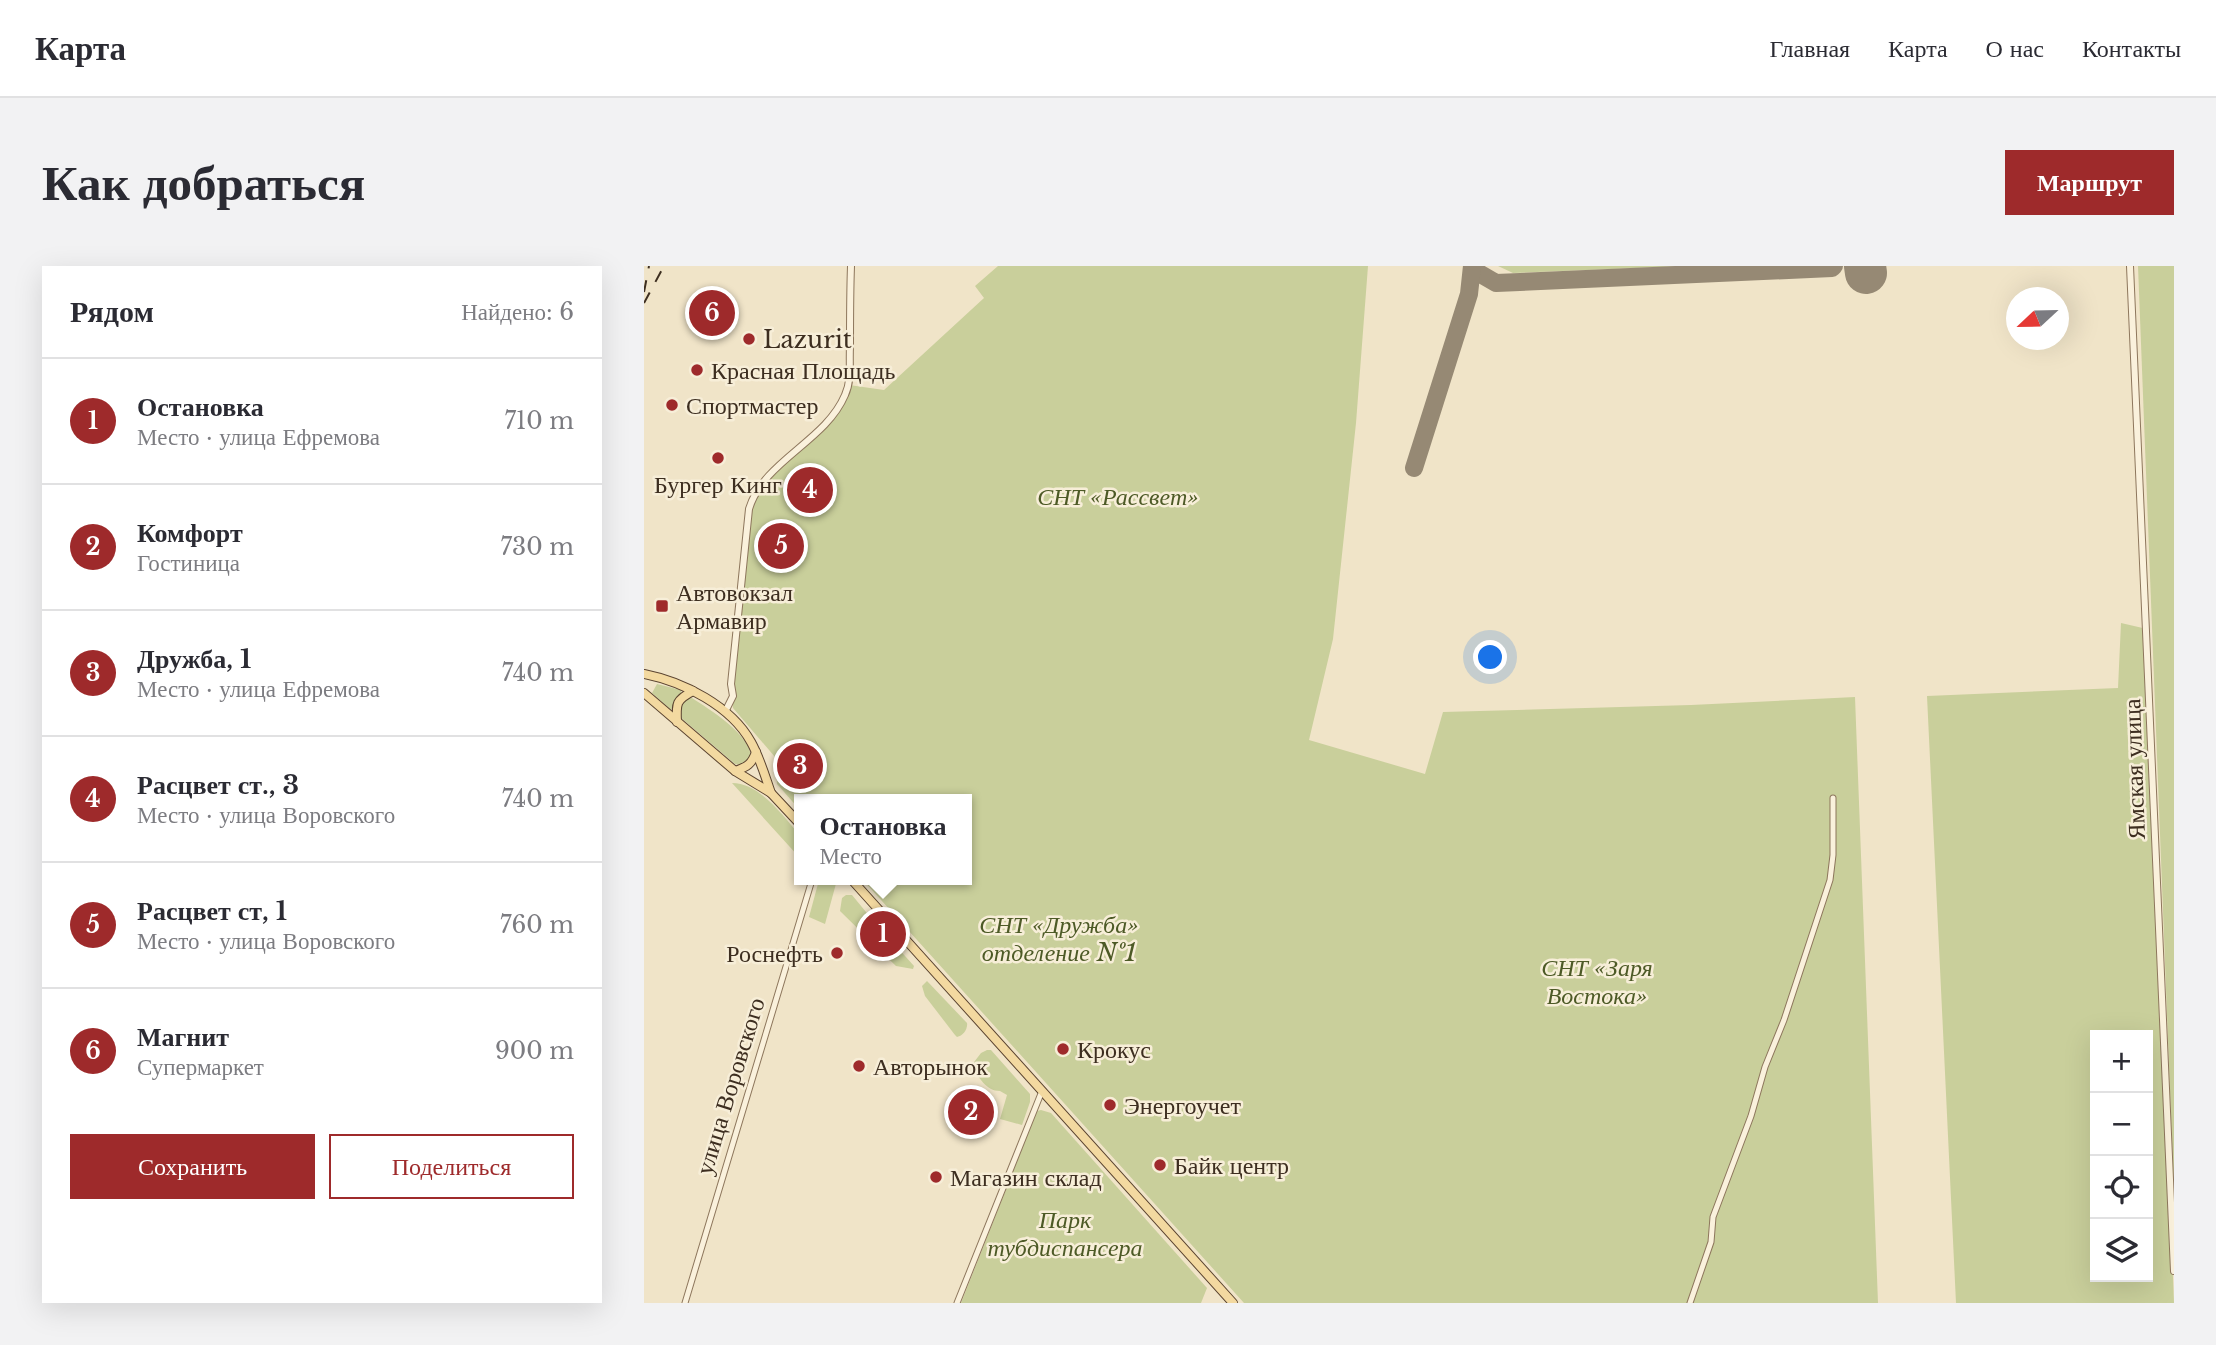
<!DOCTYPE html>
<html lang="ru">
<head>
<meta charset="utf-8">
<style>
  body { margin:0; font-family:"Libre Baskerville",serif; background:#f2f2f3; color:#2b2b33 }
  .controls { position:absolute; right:21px; bottom:21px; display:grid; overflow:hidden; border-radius:0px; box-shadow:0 7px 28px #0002 }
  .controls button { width:63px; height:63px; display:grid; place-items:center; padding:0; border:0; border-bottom:2px solid #e1e1e2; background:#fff; color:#2b2b33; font:35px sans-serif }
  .compass { position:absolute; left:1362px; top:21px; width:63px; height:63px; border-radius:50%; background:#fff; box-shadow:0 7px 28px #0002; rotate:248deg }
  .you { position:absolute; left:847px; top:392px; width:24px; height:24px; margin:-18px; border:5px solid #fff; border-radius:50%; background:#1a73e8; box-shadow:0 0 0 10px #1a73e833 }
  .badge { display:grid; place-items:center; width:46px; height:46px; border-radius:50%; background:#9e2a2b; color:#fff; font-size:23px; font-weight:700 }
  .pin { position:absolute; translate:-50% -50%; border:4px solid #fff; box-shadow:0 2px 7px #0006 }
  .popup { position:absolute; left:150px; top:528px; width:178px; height:91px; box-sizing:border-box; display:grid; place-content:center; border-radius:0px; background:#fff; filter:drop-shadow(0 2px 5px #0005); font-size:23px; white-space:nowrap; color:#7c7c81 }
  .popup b { font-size:26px; color:#2b2b33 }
  .popup::after { content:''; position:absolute; left:50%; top:100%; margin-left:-14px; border:14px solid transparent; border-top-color:#fff }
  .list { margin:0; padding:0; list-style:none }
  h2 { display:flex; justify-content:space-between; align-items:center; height:91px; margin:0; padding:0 28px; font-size:30px }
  h2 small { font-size:23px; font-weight:400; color:#7c7c81 }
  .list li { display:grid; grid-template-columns:46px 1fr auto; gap:21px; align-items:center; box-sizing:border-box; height:126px; padding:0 28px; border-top:2px solid #e1e1e2 }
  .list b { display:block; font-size:26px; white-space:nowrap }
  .list p { margin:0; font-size:23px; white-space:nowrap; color:#7c7c81 }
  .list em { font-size:23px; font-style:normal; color:#7c7c81 }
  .actions { display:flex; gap:14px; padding:21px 28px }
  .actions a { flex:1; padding:16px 0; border:2px solid #9e2a2b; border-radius:0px; text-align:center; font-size:24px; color:#9e2a2b }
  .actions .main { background:#9e2a2b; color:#fff }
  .icon { flex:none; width:38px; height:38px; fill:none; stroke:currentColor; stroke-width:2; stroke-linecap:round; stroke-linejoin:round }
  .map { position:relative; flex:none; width:1530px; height:1037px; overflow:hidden; border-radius:0px }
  header { display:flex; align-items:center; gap:42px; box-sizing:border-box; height:98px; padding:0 35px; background:#fff; border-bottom:2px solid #e1e1e2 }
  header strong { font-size:33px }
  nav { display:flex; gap:38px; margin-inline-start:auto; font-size:24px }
  .intro { display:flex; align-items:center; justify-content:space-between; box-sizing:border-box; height:168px; padding:0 42px }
  h1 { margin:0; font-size:49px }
  .button { padding:18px 32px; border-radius:0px; background:#9e2a2b; color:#fff; font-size:24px; font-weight:700 }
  main { display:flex; gap:42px; padding:0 42px }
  aside { flex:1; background:#fff; border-radius:0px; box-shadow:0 7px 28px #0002 }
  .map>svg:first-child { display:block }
  .green { fill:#c9cf9b; fill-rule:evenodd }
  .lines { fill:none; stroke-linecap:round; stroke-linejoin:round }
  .taxiway { stroke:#968974; stroke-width:18 }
  .runway { stroke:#968974; stroke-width:42 }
  .minor-casing { stroke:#8d765c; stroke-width:7 }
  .tertiary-casing { stroke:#8d765c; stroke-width:8 }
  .primary-casing { stroke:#5b4430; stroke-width:10 }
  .minor { stroke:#faf1dc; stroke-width:5 }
  .tertiary { stroke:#faf1dc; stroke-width:6 }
  .primary { stroke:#f3d9a0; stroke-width:8 }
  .rail { stroke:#3d2e20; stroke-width:2; stroke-dasharray:12 12; stroke-linecap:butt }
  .poi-dot { fill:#9e2a2b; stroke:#f7eed8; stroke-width:2.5 }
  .labels { text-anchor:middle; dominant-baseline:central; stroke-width:5; stroke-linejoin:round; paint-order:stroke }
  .poi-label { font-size:24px; fill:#3d2e20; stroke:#f7eed8; text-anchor:start }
  .park-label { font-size:24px; font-style:italic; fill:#4d5a26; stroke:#f7eed8 }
  .street-label { font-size:24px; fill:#3d2e20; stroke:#f7eed8 }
</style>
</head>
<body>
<header>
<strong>Карта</strong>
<nav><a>Главная</a><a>Карта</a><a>О нас</a><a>Контакты</a></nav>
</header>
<div class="intro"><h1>Как добраться</h1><a class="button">Маршрут</a></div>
<main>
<aside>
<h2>Рядом<small>Найдено: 6</small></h2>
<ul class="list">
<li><span class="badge">1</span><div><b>Остановка</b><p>Место · улица Ефремова</p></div><em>710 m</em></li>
<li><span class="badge">2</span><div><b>Комфорт</b><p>Гостиница</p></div><em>730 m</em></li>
<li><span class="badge">3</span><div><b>Дружба, 1</b><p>Место · улица Ефремова</p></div><em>740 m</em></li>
<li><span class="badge">4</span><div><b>Расцвет ст., 3</b><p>Место · улица Воровского</p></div><em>740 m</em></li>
<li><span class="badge">5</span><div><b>Расцвет ст, 1</b><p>Место · улица Воровского</p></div><em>760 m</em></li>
<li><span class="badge">6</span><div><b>Магнит</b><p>Супермаркет</p></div><em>900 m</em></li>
</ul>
<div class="actions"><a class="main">Сохранить</a><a>Поделиться</a></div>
</aside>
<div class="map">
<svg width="1530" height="1037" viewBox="0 0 1530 1037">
  <rect width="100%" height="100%" fill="#f0e4c8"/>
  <!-- green -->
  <g class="green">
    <polygon points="354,0 724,0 712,157 689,373 665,474 781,508 799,446 1047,439 1211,431 1234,1037 600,1037 219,614 323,614 323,533 155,533 155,543 133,518 131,491 89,442 87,418 109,229 188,150 205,119 240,124 340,32 331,20"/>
    <polygon points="854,0 1043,0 869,7"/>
    <polygon points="1494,0 1530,0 1530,929"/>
    <path d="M1477 357 1503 363 1530 1037H1312L1283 430 1474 422ZM1451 769H1504V1011H1451Z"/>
    <polygon points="13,418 37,424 37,428 32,433 27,444 8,427"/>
    <path d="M44 432H48C65 443 109 470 107 493L97 499 91 498 36 451V439Z"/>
    <path d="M88 517C116 517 139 550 155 568V591Z"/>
    <polygon points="175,614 193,614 181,658 165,651"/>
    <polygon points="202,629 208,629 236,663 233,666 241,673 244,671 270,700 269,703 252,700 196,645 198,632"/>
    <path d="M283 715 323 757C324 763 319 770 313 771L311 769 281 730 278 720Z"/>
    <path d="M343 784H347L386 828V836L378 859 356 853 363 829 356 825C342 825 335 811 327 800L337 787Z"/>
    <polygon points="397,844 407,847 563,1022 557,1037 317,1037 393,845"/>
  </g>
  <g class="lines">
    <!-- taxiway -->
    <g class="taxiway">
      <polyline points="828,0 833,6 852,17 1188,2 1190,0"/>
      <polyline points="770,202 825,28 828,0"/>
    </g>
    <!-- runway -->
    <polyline class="runway" points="1221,0 1222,7"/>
    <!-- minor casing -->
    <g class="minor-casing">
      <g id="minor">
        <polyline points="41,1037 168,614"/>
        <polyline points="313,1037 398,825"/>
        <polyline points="1046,1037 1067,976 1069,951 1107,850 1121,801 1140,754 1186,614 1189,589 1189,532"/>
      </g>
    </g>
    <!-- tertiary casing -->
    <g class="tertiary-casing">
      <g id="tertiary">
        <polyline points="1486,0 1530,1005"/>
        <path d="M81 446 89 430 87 418 105 243C120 194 181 176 201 129 208 114 205 97 206 81 206 54 206 27 207 0"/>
      </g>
    </g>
    <!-- primary casing -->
    <g class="primary-casing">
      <g id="primary">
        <path d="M0 408C40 416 87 440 107 476 116 492 121 510 127 527L91 505 0 427"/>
        <path d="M33 456C32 437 32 434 49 425"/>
        <path d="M91 505C103 501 108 498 112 486"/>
        <polyline points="127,527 155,557"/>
        <polyline points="208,614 589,1037"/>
      </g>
    </g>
    <!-- minor -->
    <use href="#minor" class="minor"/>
    <!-- tertiary -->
    <use href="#tertiary" class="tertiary"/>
    <!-- primary -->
    <use href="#primary" class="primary"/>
    <!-- rail -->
    <g class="rail">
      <polyline points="0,26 5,0"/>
      <polyline points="0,37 20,0"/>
    </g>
  </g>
  <!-- markers -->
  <g class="poi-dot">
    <circle cx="105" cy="73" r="7"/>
    <circle cx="53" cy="104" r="7"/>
    <circle cx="28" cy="139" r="7"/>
    <circle cx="74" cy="192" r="7"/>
    <rect x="11" y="333" width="14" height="14" rx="3.5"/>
    <circle cx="193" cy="687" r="7"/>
    <circle cx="419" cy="783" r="7"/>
    <circle cx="215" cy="800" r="7"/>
    <circle cx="466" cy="839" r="7"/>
    <circle cx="516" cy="899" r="7"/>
    <circle cx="292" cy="911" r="7"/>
  </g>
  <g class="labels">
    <!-- poi labels -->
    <g class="poi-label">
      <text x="119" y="73">Lazurit</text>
      <text x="67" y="104">Красная Площадь</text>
      <text x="42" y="139">Спортмастер</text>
      <text x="74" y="218" text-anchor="middle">Бургер Кинг</text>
      <text x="32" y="326">Автовокзал<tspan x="32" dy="28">Армавир</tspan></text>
      <text x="179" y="687" text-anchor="end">Роснефть</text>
      <text x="433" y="783">Крокус</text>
      <text x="229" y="800">Авторынок</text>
      <text x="480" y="839">Энергоучет</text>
      <text x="530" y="899">Байк центр</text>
      <text x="306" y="911">Магазин склад</text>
    </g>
    <!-- park labels -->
    <g class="park-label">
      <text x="474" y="230">СНТ «Рассвет»</text>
      <text x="415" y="658">СНТ «Дружба»<tspan x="415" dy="28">отделение №1</tspan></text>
      <text x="953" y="701">СНТ «Заря<tspan x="953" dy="28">Востока»</tspan></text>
      <text x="421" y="953">Парк<tspan x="421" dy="28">тубдиспансера</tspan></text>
    </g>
    <!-- street labels -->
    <g class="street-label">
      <text transform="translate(1490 503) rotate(-92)">Ямская улица</text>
      <text transform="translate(86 820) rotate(-73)">улица Воровского</text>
    </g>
  </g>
</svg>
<div class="controls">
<button>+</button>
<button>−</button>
<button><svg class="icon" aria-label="locate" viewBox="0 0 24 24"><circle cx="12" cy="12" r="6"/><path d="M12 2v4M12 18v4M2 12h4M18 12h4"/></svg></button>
<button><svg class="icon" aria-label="layers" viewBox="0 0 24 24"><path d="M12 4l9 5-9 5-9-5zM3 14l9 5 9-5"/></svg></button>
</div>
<svg class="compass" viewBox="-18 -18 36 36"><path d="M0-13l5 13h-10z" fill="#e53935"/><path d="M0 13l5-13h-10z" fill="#7c7c81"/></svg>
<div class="you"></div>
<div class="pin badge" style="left:239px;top:668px">1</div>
<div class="popup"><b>Остановка</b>Место</div>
<div class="pin badge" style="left:327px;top:846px">2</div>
<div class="pin badge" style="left:156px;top:500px">3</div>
<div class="pin badge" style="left:166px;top:224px">4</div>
<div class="pin badge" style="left:137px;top:280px">5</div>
<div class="pin badge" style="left:68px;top:47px">6</div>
</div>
</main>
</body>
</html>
